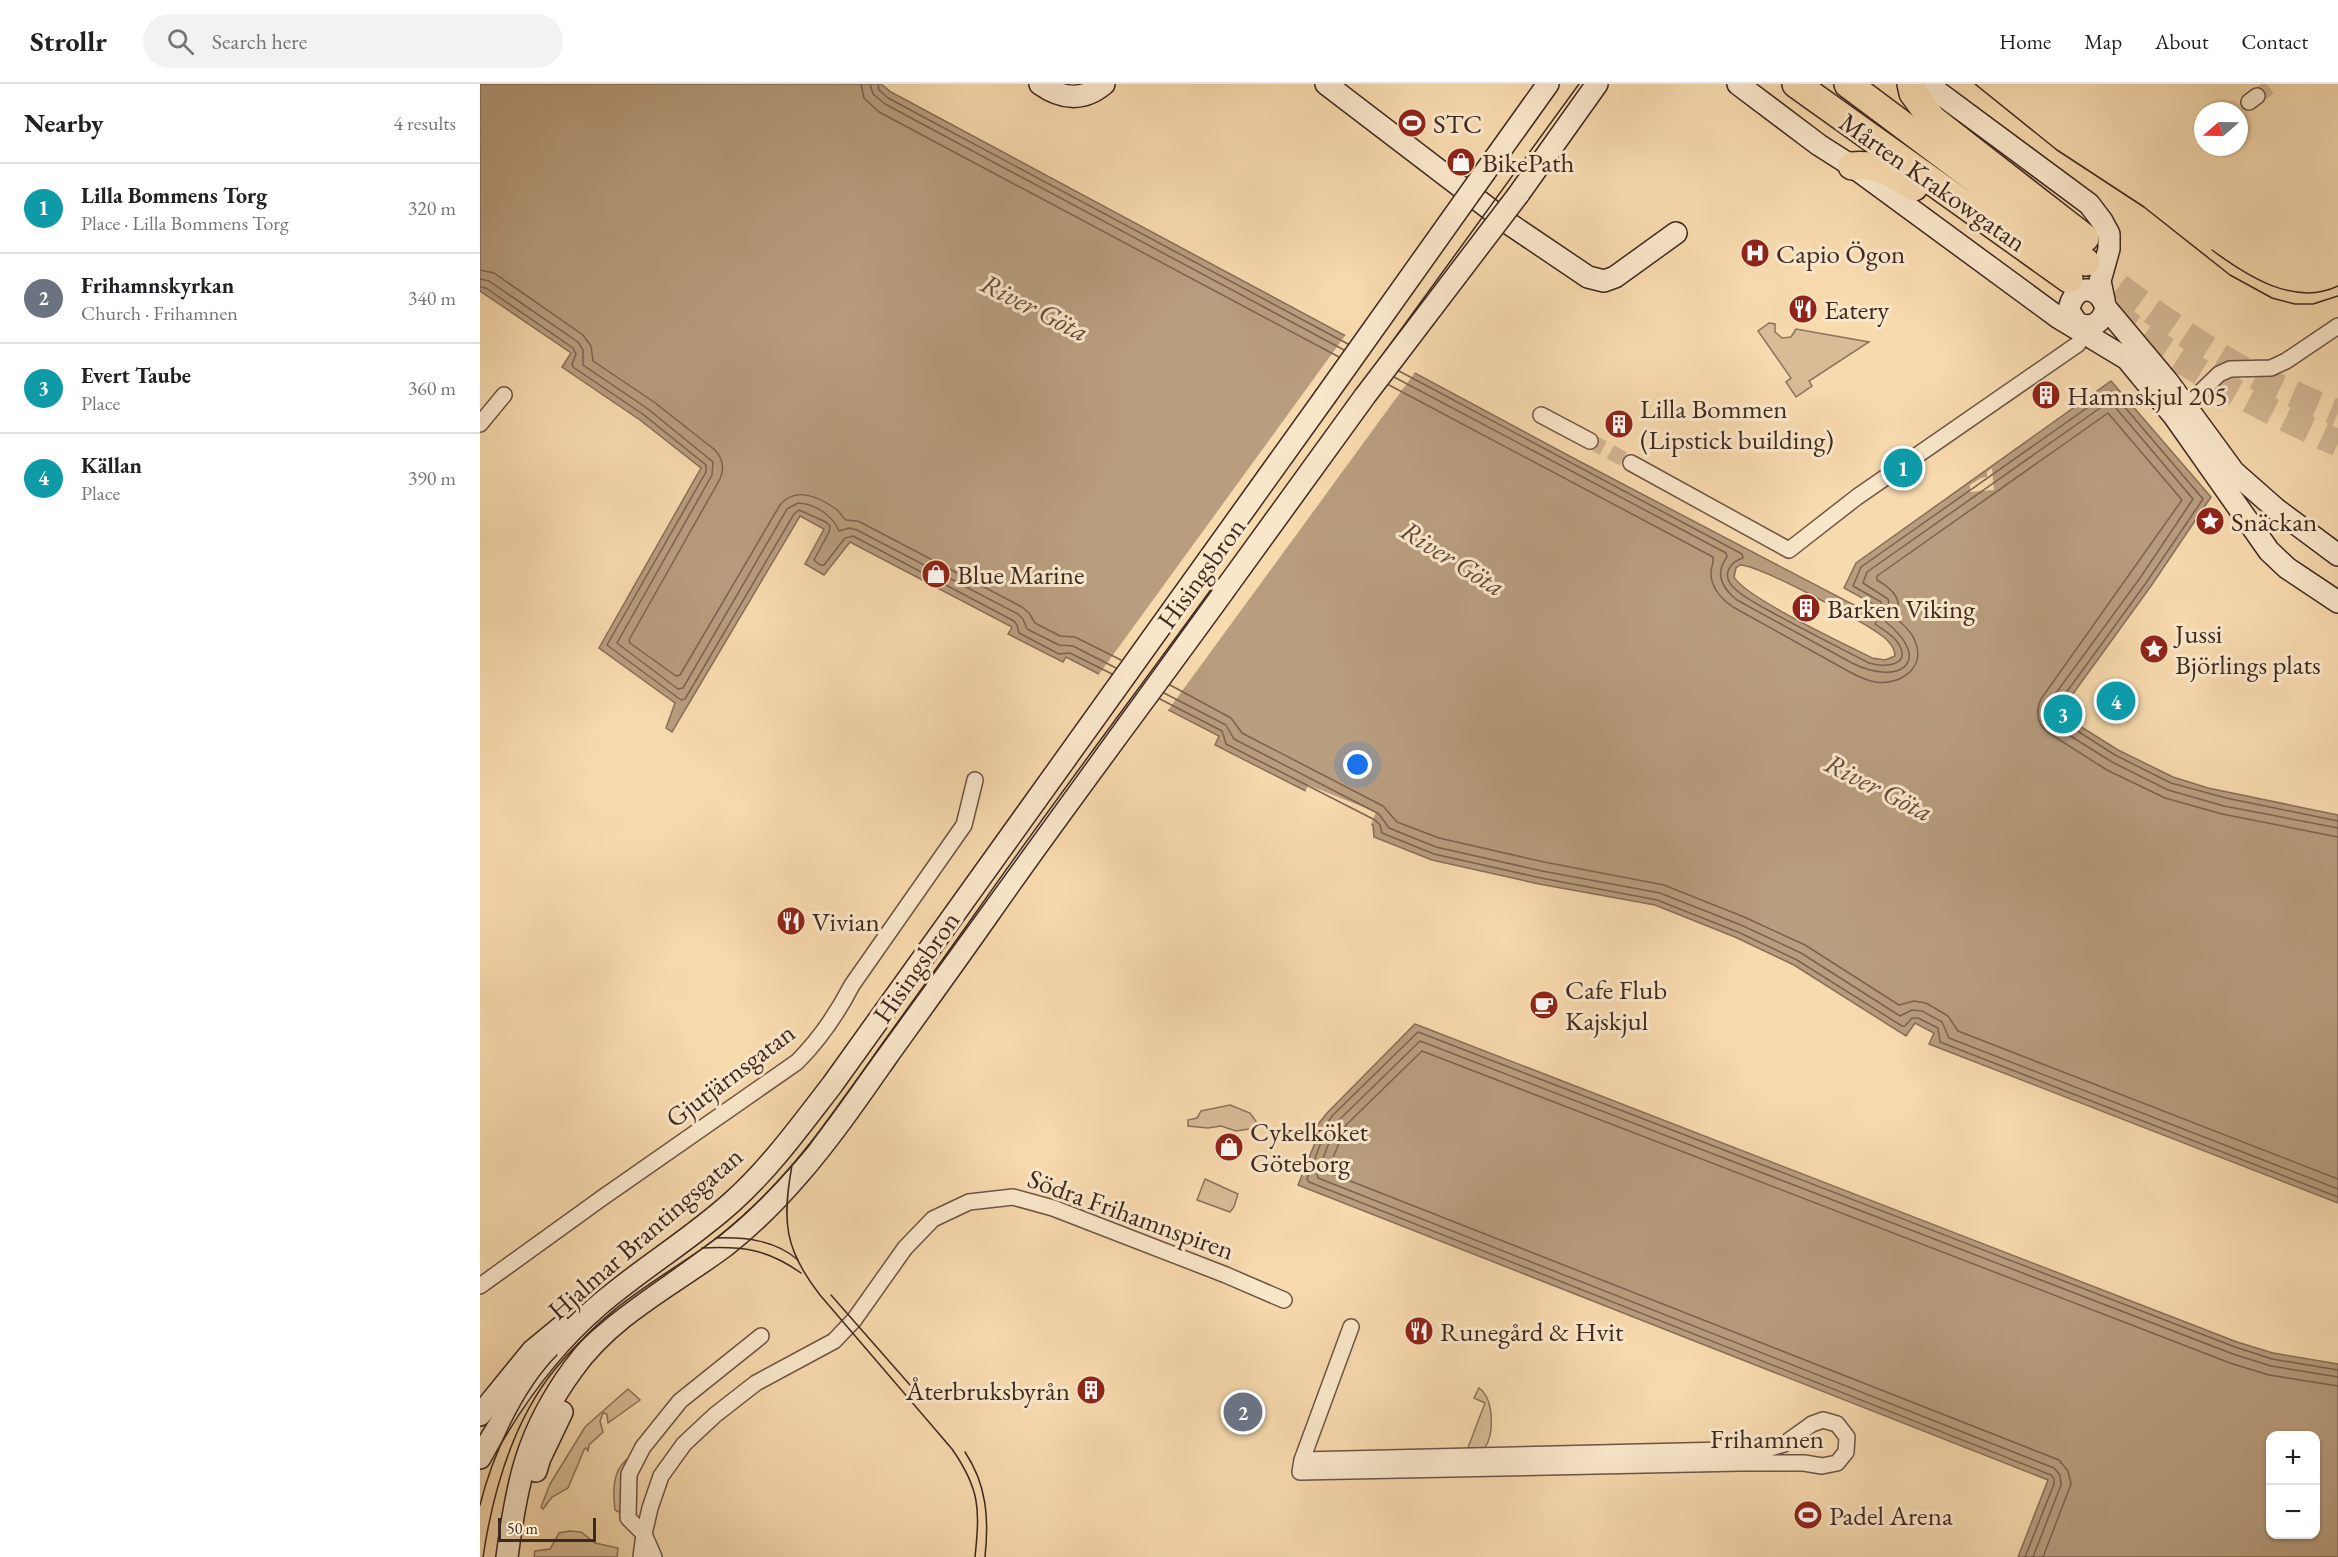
<!DOCTYPE html>
<html lang="en">
<head>
<meta charset="utf-8">
<style>
  body { margin:0; font-family:"EB Garamond",serif; background:#f2f2f2; color:#202124 }
  .controls { position:absolute; right:18px; bottom:18px; display:grid; overflow:hidden; border-radius:12px; box-shadow:0 2px 4px #0004 }
  .controls button { width:54px; height:54px; display:grid; place-items:center; padding:0; border:0; border-bottom:2px solid #e0e0e0; background:#fff; color:#202124; font:30px sans-serif }
  .compass { position:absolute; left:1714px; top:18px; width:54px; height:54px; border-radius:50%; background:#fff; box-shadow:0 2px 4px #0004; rotate:250deg }
  .scale { position:absolute; left:18px; bottom:15px; width:98px; box-sizing:border-box; padding-left:6px; border:3px solid #3f2820; border-top:0; font-size:16px; line-height:21px; white-space:nowrap; color:#3f2820; -webkit-text-stroke:4px #fae7ca; paint-order:stroke }
  .you { position:absolute; left:878px; top:681px; width:21px; height:21px; margin:-15px; border:4px solid #fff; border-radius:50%; background:#1a73e8; box-shadow:0 0 0 9px #1a73e833 }
  .badge { display:grid; place-items:center; width:39px; height:39px; border-radius:50%; background:#8f2418; color:#fff; font-size:20px; font-weight:700 }
  .pin { position:absolute; translate:-50% -50%; border:3px solid #fff; box-shadow:0 2px 6px #0006 }
  .list { margin:0; padding:0; list-style:none }
  h2 { display:flex; justify-content:space-between; align-items:center; height:78px; margin:0; padding:0 24px; font-size:26px }
  h2 small { font-size:20px; font-weight:400; color:#757577 }
  .list li { display:grid; grid-template-columns:39px 1fr auto; gap:18px; align-items:center; box-sizing:border-box; height:90px; padding:0 24px; border-top:2px solid #e0e0e0 }
  .list b { display:block; font-size:22px; white-space:nowrap }
  .list p { margin:0; font-size:20px; white-space:nowrap; color:#757577 }
  .list em { font-size:20px; font-style:normal; color:#757577 }
  .icon { flex:none; width:33px; height:33px; fill:none; stroke:currentColor; stroke-width:2; stroke-linecap:round; stroke-linejoin:round }
  .map { position:relative; flex:none; width:1858px; height:1473px; overflow:hidden }
  header { display:flex; align-items:center; gap:36px; box-sizing:border-box; height:84px; padding:0 30px; background:#fff; border-bottom:2px solid #e0e0e0 }
  header strong { font-size:28px }
  nav { display:flex; gap:33px; margin-inline-start:auto; font-size:21px }
  .search { width:420px; height:54px; background:#f2f2f2; display:flex; align-items:center; gap:15px; box-sizing:border-box; padding:0 21px; border-radius:33px; color:#757577; font-size:22px }
  main { display:flex }
  aside { flex:1; background:#fff }
  .map>svg:first-child { display:block }
  .green { fill:#d8bc96; stroke:#8c725b; stroke-width:1.5 }
  .water { fill:#b89d7e; stroke:#886e58; stroke-width:1.5; fill-rule:evenodd }
  .pier { fill:#f7daae }
  .lines { fill:none; stroke-linecap:round; stroke-linejoin:round }
  .shore { stroke:#7c624f; stroke-width:1.5 }
  .street-tunnel { stroke:#d2b692; stroke-width:15; stroke-dasharray:15 8; stroke-linecap:butt }
  .highway-tunnel { stroke:#d2b692; stroke-width:27; stroke-dasharray:27 14; stroke-linecap:butt }
  .street-casing { stroke:#6d5444; stroke-width:18 }
  .secondary-casing { stroke:#3f2820; stroke-width:24 }
  .highway-casing { stroke:#3f2820; stroke-width:30 }
  .street { stroke:#fae7ca; stroke-width:15 }
  .secondary { stroke:#fae7ca; stroke-width:21 }
  .highway { stroke:#f7daae; stroke-width:27 }
  .tram { stroke:#3f2820; stroke-width:1.5 }
  .secondary-bridge-casing { stroke:#3f2820; stroke-width:24; stroke-linecap:butt }
  .secondary-bridge { stroke:#fae7ca; stroke-width:21 }
  .labels { text-anchor:middle; dominant-baseline:central; stroke-width:6; stroke-linejoin:round; paint-order:stroke }
  .poi-label { font-size:27px; fill:#3f2820; stroke:#fae7ca; text-anchor:start }
  .street-label { font-size:27px; fill:#3f2820; stroke:#fae7ca }
  .water-label { font-size:28px; font-style:italic; fill:#634b3c; stroke:#fae7ca }
</style>
</head>
<body>
<header>
<strong>Strollr</strong>
<div class="search"><svg class="icon" aria-label="search" viewBox="0 0 24 24"><circle cx="10" cy="10" r="6"/><path d="M15 15l6 6"/></svg>Search here</div>
<nav><a>Home</a><a>Map</a><a>About</a><a>Contact</a></nav>
</header>
<main>
<aside>
<h2>Nearby<small>4 results</small></h2>
<ul class="list">
<li><span class="badge" style="background:#0f9aa8">1</span><div><b>Lilla Bommens Torg</b><p>Place · Lilla Bommens Torg</p></div><em>320 m</em></li>
<li><span class="badge" style="background:#6b7280">2</span><div><b>Frihamnskyrkan</b><p>Church · Frihamnen</p></div><em>340 m</em></li>
<li><span class="badge" style="background:#0f9aa8">3</span><div><b>Evert Taube</b><p>Place</p></div><em>360 m</em></li>
<li><span class="badge" style="background:#0f9aa8">4</span><div><b>Källan</b><p>Place</p></div><em>390 m</em></li>
</ul>
</aside>
<div class="map">
<svg width="1858" height="1473" viewBox="0 0 1858 1473">
  <rect width="100%" height="100%" fill="#f7daae"/>
  <filter id="stains"><feTurbulence type="fractalNoise" baseFrequency=".00333" numOctaves="4"/><feColorMatrix values="0 0 0 0 .2 0 0 0 0 .09 0 0 0 0 .02 0 0 0 .5 -.17"/></filter>
  <radialGradient id="worn" r=".72"><stop offset=".6" stop-color="#630" stop-opacity="0"/><stop offset="1" stop-color="#630" stop-opacity=".3"/></radialGradient>
  <!-- green -->
  <g class="green">
    <polygon points="1289,239 1295,240 1295,248 1302,254 1311,253 1316,245 1389,258 1329,297 1332,302 1316,313 1306,298 1311,294 1278,247"/>
    <polygon points="750,1021 770,1029 778,1040 769,1045 756,1047 741,1042 728,1044 708,1042 708,1036 717,1034 721,1027"/>
    <polygon points="725,1095 758,1110 754,1123 750,1128 717,1116"/>
    <path d="M999 1304C1014 1315 1015 1350 1004 1365L986 1369 1005 1319 994 1314Z"/>
    <polygon points="148,1305 160,1316 128,1339 127,1330 123,1329 120,1337 123,1348 109,1361 108,1367 106,1364 104,1366 88,1404 72,1413 63,1425 61,1423 70,1400 105,1343"/>
    <path d="M146 1376 141 1429 135 1426C133 1409 132 1388 146 1376Z"/>
    <polygon points="90,1447 101,1448 115,1459 138,1464 137,1473 54,1473 55,1467 70,1465 79,1449"/>
  </g>
  <!-- water -->
  <g class="water">
    <path d="M0 0H401L411 8 1095 375 1393 531 1397 522 1364 504 1376 479 1631 297 1731 413 1671 502 1579 629 1638 666 1693 693 1728 704 1858 731V1119L1449 960 1454 949 1435 939 1426 952 1314 881 1255 853 1175 821 1059 800 952 776 894 753 893 741 735 661 739 652 586 573 583 578 528 550 532 543 370 458 344 491 325 480 344 445 320 432 192 648 186 644 195 619 119 564 221 384 160 336 82 283 91 269 0 207ZM1260 481C1279 481 1392 541 1407 556 1412 561 1415 566 1415 572L1405 576 1392 574C1365 560 1266 514 1254 493L1256 484Z"/>
    <path d="M935 940 1757 1258 1793 1269 1858 1280V1473H1538L1568 1396 818 1101 837 1054 830 1050 848 1028ZM1790 1352H1836V1450H1790Z"/>
  </g>
  <!-- pier -->
  <g class="pier">
    <polygon points="867,249 936,287 686,629 617,593"/>
    <polygon points="1512,384 1514,406 1490,408 1490,401 1501,394 1507,393 1507,388"/>
    <polygon points="828,701 896,728 890,743 824,711"/>
  </g>
  <g class="lines">
    <!-- shore -->
    <g class="shore">
      <polyline points="381,0 384,14 399,28 859,273"/>
      <polyline points="390,0 393,10 405,20 864,266"/>
      <polyline points="398,0 399,6 408,14 868,260"/>
      <path d="M0 186 14 189 103 251 111 262 113 277 174 318 235 366C243 375 245 384 240 395L149 556 150 559 196 592 200 591 300 421C315 402 339 413 356 425 360 428 363 434 366 436 370 437 376 436 380 438L542 523 549 529 555 539 580 552 595 553 641 576"/>
      <path d="M0 195 9 197 98 258 103 266V281L168 325 233 378 232 391 137 559 198 605 203 604 307 425 318 419C336 420 353 432 359 447L369 444 377 446 538 530 543 535 547 545 579 561 593 562 636 584"/>
      <polyline points="0,203 6,204 93,264 96,270 92,280 93,283 164,331 226,381 226,388 127,561 201,616 205,615 314,430 319,426 346,438 350,442 349,448 334,476 340,481 344,481 365,454 373,452 534,537 537,541 539,549 579,570 590,569 632,590"/>
      <path d="M919 287 1262 470 1263 474C1250 478 1242 490 1252 502 1263 514 1281 522 1295 530 1326 547 1358 563 1389 579 1404 584 1433 582 1418 559 1412 550 1403 546 1395 540L1403 525 1401 518 1373 502 1381 483 1631 307 1723 415 1666 499 1575 624 1574 632 1635 671 1691 699 1746 714 1858 737"/>
      <path d="M914 293 1246 469 1247 473C1234 490 1242 504 1257 516L1372 579C1420 603 1454 577 1406 538L1410 525 1408 515 1383 499 1387 488 1630 317 1713 415 1660 494 1568 620C1564 628 1566 635 1573 641L1632 678 1688 706 1744 722 1858 744"/>
      <path d="M909 301 1233 473C1234 478 1232 481 1231 487 1230 503 1240 514 1253 523L1368 587C1377 592 1385 596 1395 598 1419 602 1447 584 1435 557 1432 548 1424 541 1417 535 1422 514 1414 506 1397 496V492L1628 329 1702 416 1561 615C1555 628 1557 639 1567 648L1627 686 1685 714 1742 730 1858 753"/>
      <polyline points="690,601 751,634 762,649 903,722 917,738 959,754 1064,778 1184,801 1264,833 1325,861 1419,921 1434,917 1446,919 1468,932 1478,947 1858,1095"/>
      <polyline points="684,609 746,641 754,655 899,730 909,744 956,763 1062,787 1180,809 1261,841 1321,869 1420,932 1432,926 1442,927 1462,938 1469,954 1858,1105"/>
      <polyline points="680,615 742,647 746,660 895,736 900,741 902,749 954,770 1061,794 1177,816 1258,848 1317,876 1422,942 1425,942 1432,934 1438,934 1458,944 1460,958 1858,1113"/>
      <polyline points="1545,1473 1574,1400 1574,1395 1571,1391 829,1098 827,1095 842,1056 841,1047 853,1031 938,948 1755,1263 1792,1275 1858,1286"/>
      <polyline points="1553,1473 1581,1401 1580,1391 1574,1384 838,1094 837,1090 849,1059 850,1049 860,1035 940,957 1753,1270 1791,1282 1858,1293"/>
      <polyline points="1563,1473 1591,1400 1588,1387 1579,1376 850,1089 848,1085 858,1062 859,1052 867,1040 942,967 1750,1279 1789,1291 1858,1302"/>
    </g>
    <!-- street-tunnel -->
    <g class="street-tunnel">
      <polyline points="1777,12 1794,0"/>
      <polyline points="1110,357 1151,379"/>
    </g>
    <!-- highway-tunnel -->
    <g class="highway-tunnel">
      <path d="M1606 178C1648 210 1690 241 1734 269 1773 293 1816 312 1858 329"/>
      <path d="M1631 227C1701 281 1778 323 1858 359"/>
    </g>
    <!-- street casing -->
    <g class="street-casing">
      <g id="street">
        <polyline points="1769,18 1777,12"/>
        <polyline points="1700,328 1739,290 1750,285 1791,284 1806,277 1858,242"/>
        <polyline points="1061,331 1110,357"/>
        <polyline points="0,340 24,311"/>
        <polyline points="1151,379 1309,466 1377,413 1598,260"/>
        <path d="M0 1202 122 1114 317 978C340 955 357 930 372 901L484 741 495 696"/>
        <polyline points="822,1376 1287,1365 1304,1360 1332,1340 1343,1336 1357,1340 1367,1353 1366,1368 1357,1379 1342,1382 1324,1379 1261,1379 820,1388 822,1376 871,1243"/>
        <polyline points="161,1473 164,1450 170,1424 181,1392 204,1360 235,1331 276,1299 354,1257 374,1236 425,1164 453,1135 489,1118 533,1113 573,1124 746,1191 804,1216"/>
        <polyline points="174,1473 164,1450 148,1434 149,1390 163,1363 200,1317 281,1252"/>
      </g>
    </g>
    <!-- secondary casing -->
    <g class="secondary-casing">
      <g id="secondary">
        <path d="M560 0C581 15 603 18 624 0"/>
        <polyline points="846,0 1028,139 1108,193 1124,197 1135,193 1196,149"/>
        <polyline points="1258,0 1339,61 1372,82 1579,234 1647,275 1694,332 1789,467 1807,484 1858,518"/>
        <polyline points="1447,0 1609,120 1622,137 1629,150 1629,165 1620,197 1624,216"/>
        <polyline points="1005,88 1068,0"/>
        <polyline points="1038,111 1117,0"/>
        <path d="M1626 224C1622 239 1612 246 1597 239L1589 227C1592 200 1619 199 1626 224L1688 298 1754 388 1796 425 1858 471"/>
        <polyline points="0,1331 52,1267 81,1243"/>
        <path d="M0 1374C31 1317 70 1263 119 1221 162 1184 210 1156 252 1118 290 1084 321 1041 352 1001L845 313"/>
        <polyline points="56,1387 60,1374 82,1328"/>
        <path d="M27 1473C37 1397 47 1348 93 1285 132 1230 193 1201 245 1162 273 1140 297 1116 320 1089 352 1052 380 1011 408 971 441 925 475 878 508 831 584 722 665 616 743 508"/>
      </g>
    </g>
    <!-- highway casing -->
    <g class="highway-casing">
      <g id="highway">
        <polyline points="1316,0 1589,195"/>
        <polyline points="1368,0 1606,178"/>
        <polyline points="1431,0 1433,9 1452,35 1605,154"/>
        <path d="M1372 82C1397 79 1414 90 1434 103"/>
      </g>
    </g>
    <!-- street -->
    <use href="#street" class="street"/>
    <!-- secondary -->
    <use href="#secondary" class="secondary"/>
    <!-- highway -->
    <use href="#highway" class="highway"/>
    <!-- tram -->
    <g class="tram">
      <polyline points="1495,0 1577,66 1664,123 1750,191 1792,214 1815,220 1833,220 1858,212"/>
      <path d="M1732 166C1767 192 1815 223 1858 202"/>
      <path d="M312 1081C302 1137 304 1165 340 1211L472 1365C500 1405 500 1425 495 1473"/>
      <path d="M236 1154C265 1153 295 1156 318 1176"/>
      <path d="M222 1164C263 1162 287 1165 321 1189"/>
      <polyline points="351,1211 430,1301"/>
      <path d="M485 1368C507 1401 509 1435 505 1473"/>
      <path d="M0 1421C12 1372 42 1306 77 1271"/>
      <path d="M3 1473C13 1407 33 1336 76 1284 122 1227 189 1193 245 1147 276 1122 303 1093 328 1063L1099 0"/>
    </g>
    <!-- secondary-bridge casing -->
    <g class="secondary-bridge-casing">
      <g id="secondary-bridge">
        <polyline points="845,313 1005,88"/>
        <polyline points="743,508 885,312 1038,111"/>
      </g>
    </g>
    <!-- secondary-bridge -->
    <use href="#secondary-bridge" class="secondary-bridge"/>
  </g>
  <!-- icons -->
  <defs>
    <g id="stadium-disc" transform="scale(1.5)"><circle r="9.5" fill="#8f2418" stroke="#fae7ca"/><path d="M0-5a6.5 5 0 1 0 0 10a6.5 5 0 1 0 0-10ZM-3.5-1.8h7v3.6h-7Z" fill="#fff"/></g>
    <g id="shop-disc" transform="scale(1.5)"><circle r="9.5" fill="#8f2418" stroke="#fae7ca"/><path d="M-5-2.5h2.3a2.7 3.5 0 0 1 5.4 0H5L5.5 6h-11ZM-1.5-2.5h3a1.5 2.3 0 0 0-3 0Z" fill="#fff"/></g>
    <g id="hospital-disc" transform="scale(1.5)"><circle r="9.5" fill="#8f2418" stroke="#fae7ca"/><path d="M-5-5h3v3.5h4V-5h3V5h-3V1.5h-4V5h-3Z" fill="#fff"/></g>
    <g id="restaurant-disc" transform="scale(1.5)"><circle r="9.5" fill="#8f2418" stroke="#fae7ca"/><path d="M-5-6h1v4h1v-4h1v4h1v-4h1v5L-1.5 .5V6h-2V.5L-5-1ZM5-6V6H3V1.5H1.5Q1.5-4 5-6Z" fill="#fff"/></g>
    <g id="building-disc" transform="scale(1.5)"><circle r="9.5" fill="#8f2418" stroke="#fae7ca"/><path d="M-4-6H4V6H1V3H-1V6H-4ZM-2.5-4.3h1.7v1.8h-1.7ZM.8-4.3h1.7v1.8H.8ZM-2.5-1h1.7V.8h-1.7ZM.8-1h1.7V.8H.8Z" fill="#fff"/></g>
    <g id="sight-disc" transform="scale(1.5)"><circle r="9.5" fill="#8f2418" stroke="#fae7ca"/><path d="M0-6L1.8-2.2L6-1.7L2.9 1.2L3.7 5.4L0 3.3L-3.7 5.4L-2.9 1.2L-6-1.7L-1.8-2.2Z" fill="#fff"/></g>
    <g id="cafe-disc" transform="scale(1.5)"><circle r="9.5" fill="#8f2418" stroke="#fae7ca"/><path d="M-5.5-4.5H6V0H3Q3 3.5 0 3.5H-2.5Q-5.5 3.5-5.5 0ZM3-3.2v2h1.7v-2ZM-6 4.5H4V6H-6Z" fill="#fff"/></g>
  </defs>
  <g fill-rule="evenodd">
    <use href="#stadium-disc" x="932" y="39"/>
    <use href="#shop-disc" x="981" y="78"/>
    <use href="#hospital-disc" x="1275" y="169"/>
    <use href="#restaurant-disc" x="1323" y="225"/>
    <use href="#building-disc" x="1566" y="311"/>
    <use href="#building-disc" x="1139" y="340"/>
    <use href="#sight-disc" x="1730" y="437"/>
    <use href="#shop-disc" x="456" y="490"/>
    <use href="#building-disc" x="1326" y="524"/>
    <use href="#sight-disc" x="1674" y="565"/>
    <use href="#restaurant-disc" x="311" y="837"/>
    <use href="#cafe-disc" x="1064" y="921"/>
    <use href="#shop-disc" x="749" y="1063"/>
    <use href="#restaurant-disc" x="939" y="1247"/>
    <use href="#building-disc" x="611" y="1306"/>
    <use href="#stadium-disc" x="1328" y="1431"/>
  </g>
  <g class="labels">
    <!-- poi labels -->
    <g class="poi-label">
      <text x="953" y="39">STC</text>
      <text x="1002" y="78">BikePath</text>
      <text x="1296" y="169">Capio Ögon</text>
      <text x="1344" y="225">Eatery</text>
      <text x="1587" y="311">Hamnskjul 205</text>
      <text x="1160" y="324">Lilla Bommen<tspan x="1160" dy="31">(Lipstick building)</tspan></text>
      <text x="1751" y="437">Snäckan</text>
      <text x="477" y="490">Blue Marine</text>
      <text x="1347" y="524">Barken Viking</text>
      <text x="1695" y="549">Jussi<tspan x="1695" dy="31">Björlings plats</tspan></text>
      <text x="332" y="837">Vivian</text>
      <text x="1085" y="905">Cafe Flub<tspan x="1085" dy="31">Kajskjul</tspan></text>
      <text x="770" y="1047">Cykelköket<tspan x="770" dy="31">Göteborg</tspan></text>
      <text x="960" y="1247">Runegård &amp; Hvit</text>
      <text x="590" y="1306" text-anchor="end">Återbruksbyrån</text>
      <text x="1349" y="1431">Padel Arena</text>
    </g>
    <!-- street labels -->
    <g class="street-label">
      <text transform="translate(1453 98) rotate(35)">Mårten Krakowgatan</text>
      <text transform="translate(721 489) rotate(-54)">Hisingsbron</text>
      <text transform="translate(436 883) rotate(-55)">Hisingsbron</text>
      <text transform="translate(250 991) rotate(-37)">Gjutjärnsgatan</text>
      <text transform="translate(651 1130) rotate(20)">Södra Frihamnspiren</text>
      <text transform="translate(165 1149) rotate(-41)">Hjalmar Brantingsgatan</text>
      <text x="1287" y="1354">Frihamnen</text>
    </g>
    <!-- water labels -->
    <g class="water-label">
      <text transform="translate(555 223) rotate(27)">River Göta</text>
      <text transform="translate(973 474) rotate(32)">River Göta</text>
      <text transform="translate(1399 703) rotate(27)">River Göta</text>
    </g>
  </g>
  <rect width="100%" height="100%" filter="url(#stains)"/>
  <rect width="100%" height="100%" fill="url(#worn)"/>
</svg>
<div class="controls">
<button>+</button>
<button>−</button>
</div>
<svg class="compass" viewBox="-18 -18 36 36"><path d="M0-13l5 13h-10z" fill="#e53935"/><path d="M0 13l5-13h-10z" fill="#757577"/></svg>
<div class="scale">50 m</div>
<div class="you"></div>
<div class="pin badge" style="left:1423px;top:384px;background:#0f9aa8">1</div>
<div class="pin badge" style="left:763px;top:1328px;background:#6b7280">2</div>
<div class="pin badge" style="left:1583px;top:630px;background:#0f9aa8">3</div>
<div class="pin badge" style="left:1636px;top:617px;background:#0f9aa8">4</div>
</div>
</main>
</body>
</html>
